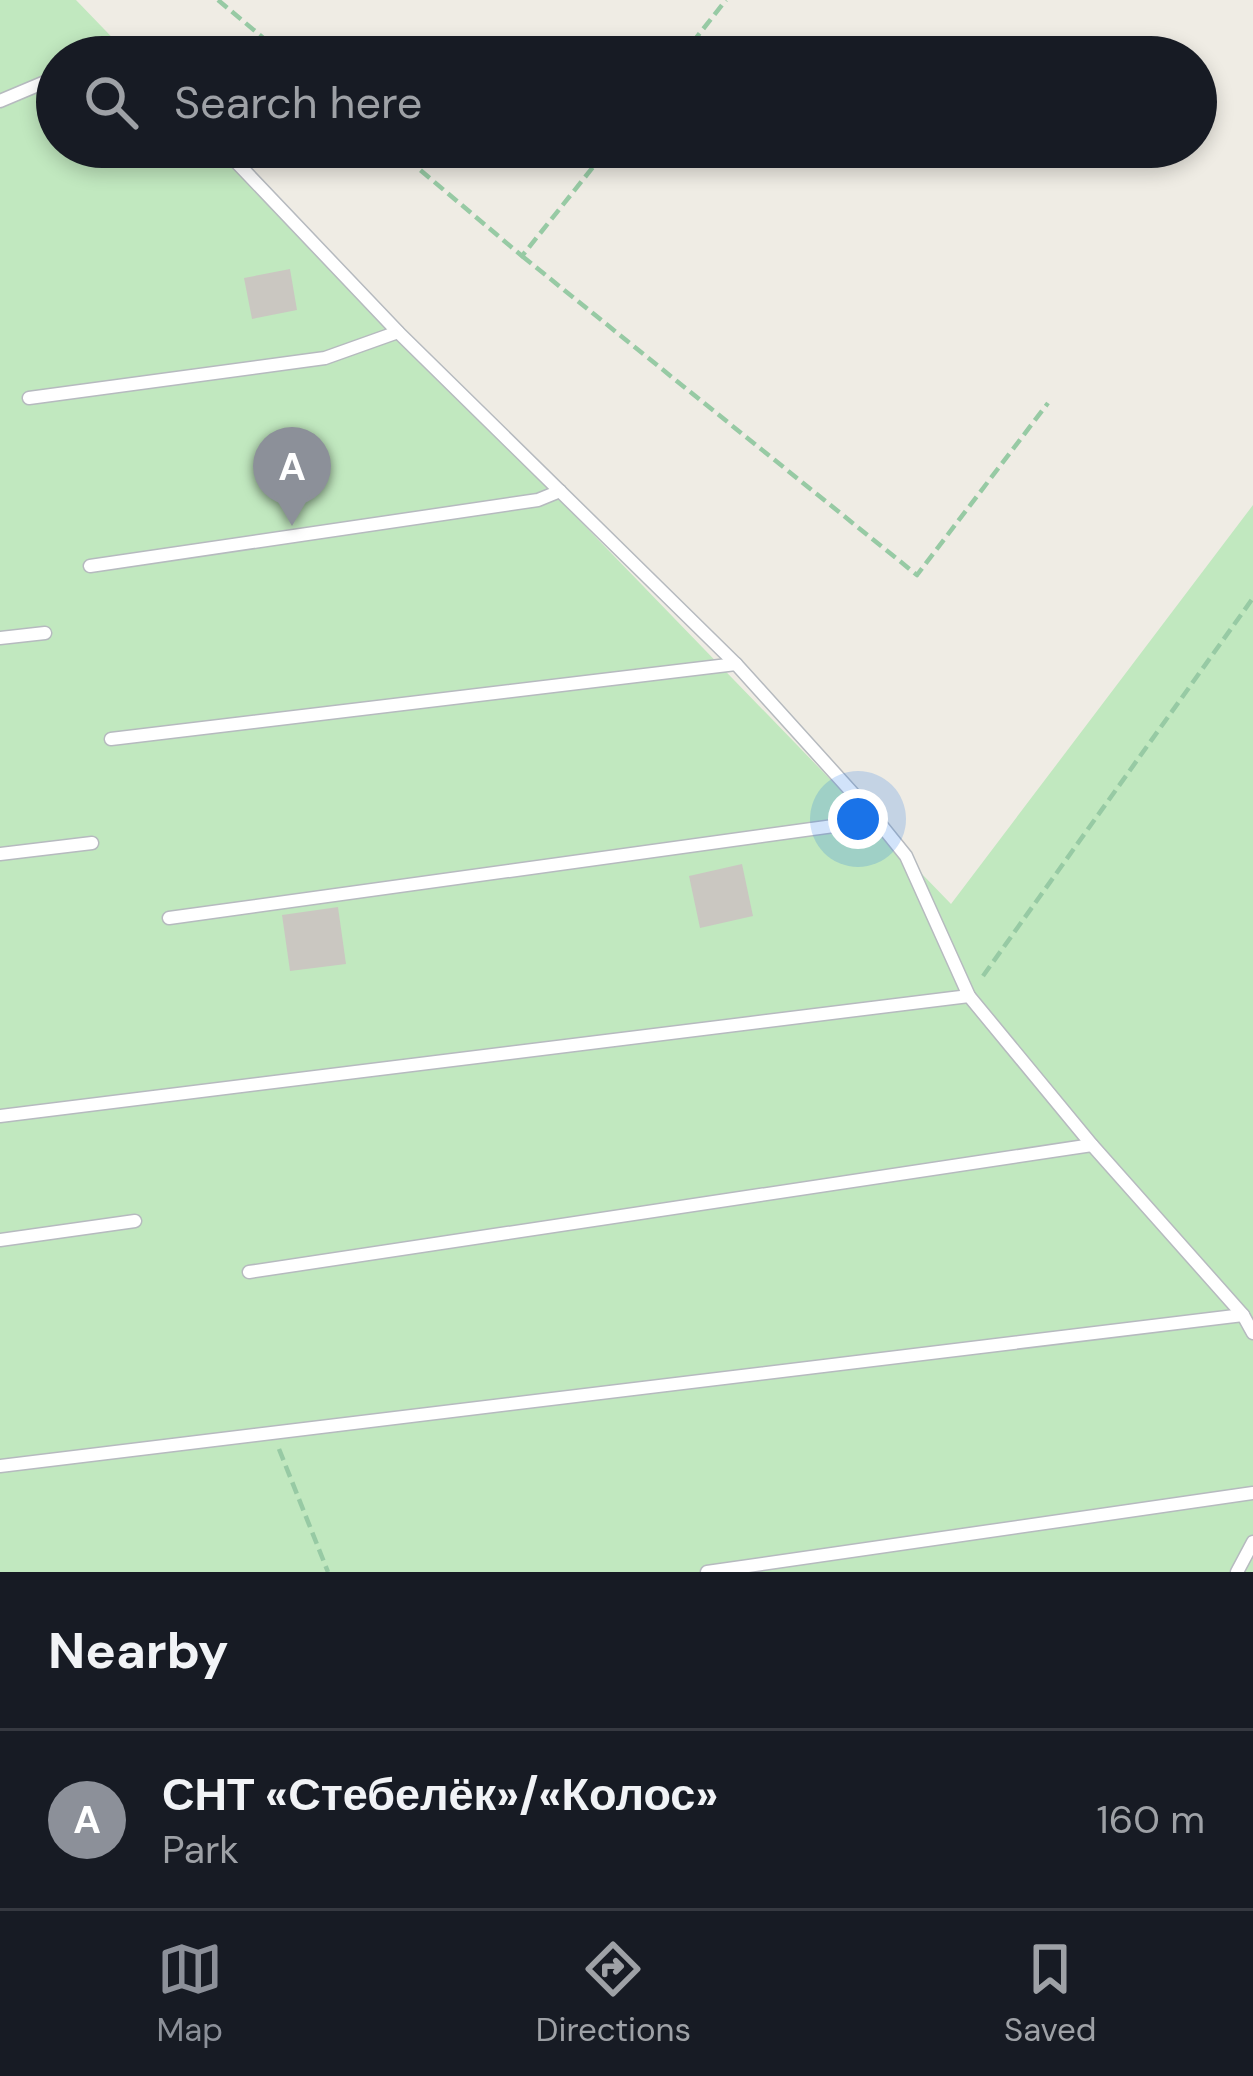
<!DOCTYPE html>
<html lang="en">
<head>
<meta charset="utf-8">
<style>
  body { margin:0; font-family:"DM Sans",sans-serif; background:#20242c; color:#f1f3f6 }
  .you { position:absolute; left:858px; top:819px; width:42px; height:42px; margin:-30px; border:9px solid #fff; border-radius:50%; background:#1a73e8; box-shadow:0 0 0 18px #1a73e833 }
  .badge { display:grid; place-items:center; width:78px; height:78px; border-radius:50%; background:#8c9099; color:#fff; font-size:39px; font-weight:700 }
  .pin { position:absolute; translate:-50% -99px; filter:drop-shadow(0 3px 6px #0008) }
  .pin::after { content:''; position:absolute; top:63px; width:42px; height:36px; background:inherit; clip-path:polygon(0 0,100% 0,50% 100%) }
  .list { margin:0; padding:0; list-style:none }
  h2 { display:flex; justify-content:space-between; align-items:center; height:156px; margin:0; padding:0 48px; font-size:51px }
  h2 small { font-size:39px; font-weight:400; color:#9ea1a6 }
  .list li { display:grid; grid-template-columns:78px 1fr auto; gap:36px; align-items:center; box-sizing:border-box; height:180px; padding:0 48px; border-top:3px solid #363941 }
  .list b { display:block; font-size:45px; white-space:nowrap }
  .list p { margin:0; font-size:39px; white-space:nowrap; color:#9ea1a6 }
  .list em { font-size:39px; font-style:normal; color:#9ea1a6 }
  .icon { flex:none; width:66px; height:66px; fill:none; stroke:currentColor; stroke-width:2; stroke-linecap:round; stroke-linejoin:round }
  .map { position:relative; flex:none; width:1253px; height:1572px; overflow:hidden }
  .search { position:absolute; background:#171b24; box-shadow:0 6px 18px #0003; left:36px; right:36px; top:36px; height:132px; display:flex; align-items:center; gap:30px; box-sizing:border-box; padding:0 42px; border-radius:66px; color:#9ea1a6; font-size:45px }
  .sheet { height:336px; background:#171b24 }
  nav { display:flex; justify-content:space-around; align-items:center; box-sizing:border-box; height:168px; border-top:3px solid #363941; background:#171b24; font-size:33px; color:#9ea1a6 }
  nav a { display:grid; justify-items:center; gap:6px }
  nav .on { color:#8c9099 }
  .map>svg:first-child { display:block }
  .green { fill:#c1e8bf }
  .building { fill:#cac7c1 }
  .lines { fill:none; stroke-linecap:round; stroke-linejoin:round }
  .service-casing { stroke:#b6babf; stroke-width:15 }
  .path { stroke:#97caa4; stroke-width:4.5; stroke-dasharray:12 6; stroke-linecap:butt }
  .service { stroke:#fff; stroke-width:12 }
</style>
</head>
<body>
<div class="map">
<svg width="1253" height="1572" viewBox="0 0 1253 1572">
  <rect width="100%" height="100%" fill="#efece4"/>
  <!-- green -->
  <polygon class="green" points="0,0 76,0 131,57 57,57 57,147 218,147 951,904 1253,505 1253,1572 0,1572"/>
  <!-- building -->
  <g class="building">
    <polygon points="290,269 297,310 252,319 244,278"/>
    <polygon points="742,864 753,916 700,928 689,876"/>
    <polygon points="338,907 346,964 290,971 282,915"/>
  </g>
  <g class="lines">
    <!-- service casing -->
    <g class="service-casing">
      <g id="service">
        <polyline points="103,57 127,54 133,57"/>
        <polyline points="0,101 57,77"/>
        <polyline points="222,147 398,332 736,664 877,820 906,856 969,996 1092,1145 1243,1315 1253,1333"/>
        <polyline points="29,398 325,358 398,332"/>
        <polyline points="90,566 538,500 560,491"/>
        <polyline points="0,638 45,633"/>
        <polyline points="111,739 736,664"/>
        <polyline points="0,854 92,843"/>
        <polyline points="169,918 877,820"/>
        <polyline points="0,1116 969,996"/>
        <polyline points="0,1240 135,1221"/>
        <polyline points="249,1272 1092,1145"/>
        <polyline points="0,1466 1243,1315"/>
        <polyline points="707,1572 1253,1493"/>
        <polyline points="1237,1572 1253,1542"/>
      </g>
    </g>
    <!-- path -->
    <g class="path">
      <polyline points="218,0 286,57"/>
      <polyline points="681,57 726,0"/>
      <polyline points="393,147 522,256 609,147"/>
      <polyline points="522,256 917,575 1048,403"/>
      <polyline points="983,976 1253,598"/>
      <polyline points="279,1449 328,1572"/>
    </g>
    <!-- service -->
    <use href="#service" class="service"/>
  </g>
</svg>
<div class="you"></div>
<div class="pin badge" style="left:292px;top:526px">A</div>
<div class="search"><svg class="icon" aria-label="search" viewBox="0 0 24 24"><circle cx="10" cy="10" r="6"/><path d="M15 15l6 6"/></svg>Search here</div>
</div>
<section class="sheet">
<h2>Nearby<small></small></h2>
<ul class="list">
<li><span class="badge">A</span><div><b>СНТ «Стебелёк»/«Колос»</b><p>Park</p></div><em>160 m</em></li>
</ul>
</section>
<nav>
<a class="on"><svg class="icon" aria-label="map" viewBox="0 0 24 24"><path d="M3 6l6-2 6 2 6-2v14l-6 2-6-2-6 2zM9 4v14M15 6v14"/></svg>Map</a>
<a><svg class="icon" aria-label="directions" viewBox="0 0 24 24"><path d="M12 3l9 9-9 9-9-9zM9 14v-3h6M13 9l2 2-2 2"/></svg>Directions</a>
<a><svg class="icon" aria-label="saved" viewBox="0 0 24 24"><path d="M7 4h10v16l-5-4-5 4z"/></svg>Saved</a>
</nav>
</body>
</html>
